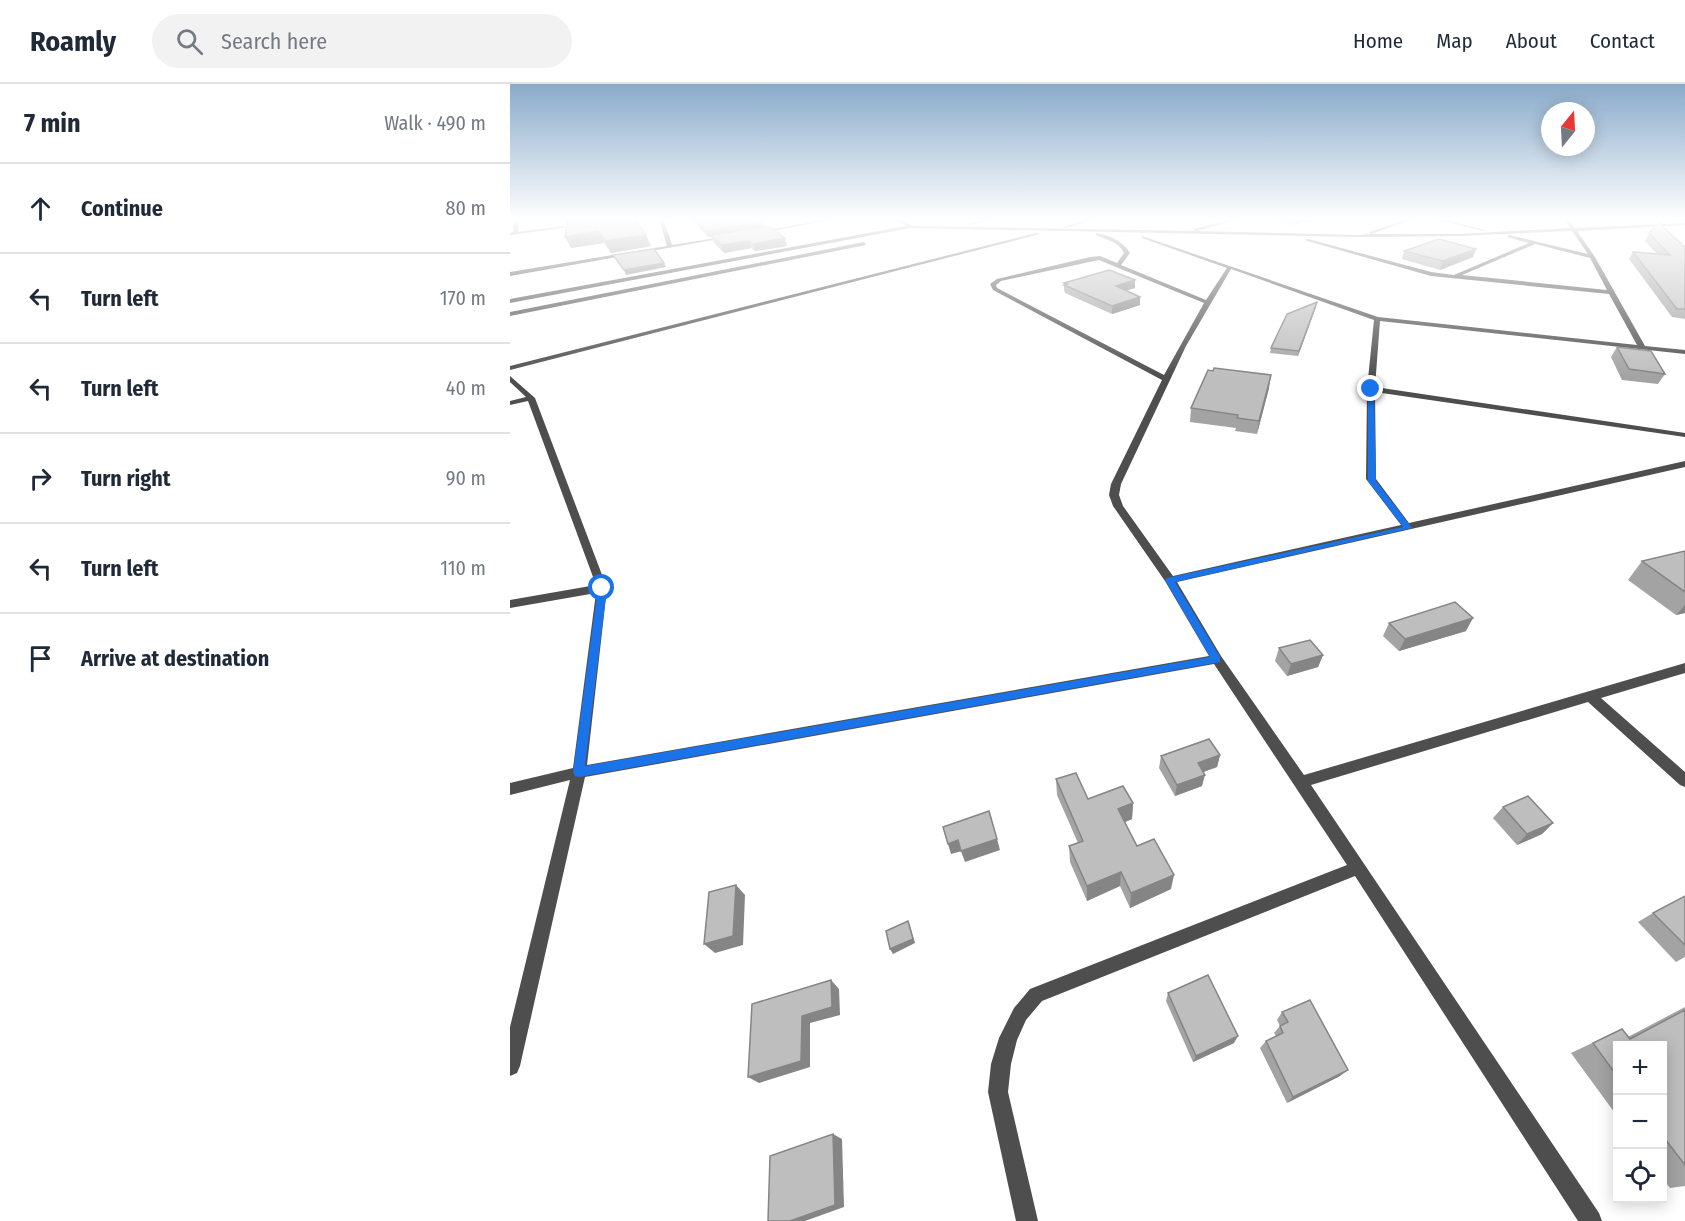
<!DOCTYPE html>
<html lang="en">
<head>
<meta charset="utf-8">
<style>
  body { margin:0; font-family:"Fira Sans Condensed",sans-serif; background:#f2f2f3; color:#1f2937 }
  .controls { position:absolute; right:18px; bottom:18px; display:grid; overflow:hidden; border-radius:0px; box-shadow:0 3px 15px #0003 }
  .controls button { width:54px; height:54px; display:grid; place-items:center; padding:0; border:0; border-bottom:2px solid #e0e1e3; background:#fff; color:#1f2937; font:30px sans-serif }
  .compass { position:absolute; left:1031px; top:18px; width:54px; height:54px; border-radius:50%; background:#fff; box-shadow:0 3px 15px #0003; rotate:18deg }
  .stop { position:absolute; width:18px; height:18px; margin:-14px; border:4px solid #1a73e8; border-radius:50%; background:#fff }
  .stop.end { background:#1a73e8; border-color:#fff; box-shadow:0 2px 6px #0008 }
  .list { margin:0; padding:0; list-style:none }
  h2 { display:flex; justify-content:space-between; align-items:center; height:78px; margin:0; padding:0 24px; font-size:26px }
  h2 small { font-size:20px; font-weight:400; color:#747a83 }
  .list li { display:grid; grid-template-columns:39px 1fr auto; gap:18px; align-items:center; box-sizing:border-box; height:90px; padding:0 24px; border-top:2px solid #e0e1e3 }
  .list b { display:block; font-size:22px; white-space:nowrap }
  .list em { font-size:20px; font-style:normal; color:#747a83 }
  .icon { flex:none; width:33px; height:33px; fill:none; stroke:currentColor; stroke-width:2; stroke-linecap:round; stroke-linejoin:round }
  .map { position:relative; flex:none; width:1175px; height:1137px; overflow:hidden }
  header { display:flex; align-items:center; gap:36px; box-sizing:border-box; height:84px; padding:0 30px; background:#fff; border-bottom:2px solid #e0e1e3 }
  header strong { font-size:28px }
  nav { display:flex; gap:33px; margin-inline-start:auto; font-size:21px }
  .search { width:420px; height:54px; background:#f2f2f3; display:flex; align-items:center; gap:15px; box-sizing:border-box; padding:0 21px; border-radius:33px; color:#747a83; font-size:22px }
  main { display:flex }
  aside { flex:1; background:#fff }
  .map>svg:first-child { display:block }
  .lines { fill:none; stroke-linecap:round; stroke-linejoin:round }
  .street { fill:#4e4e4e; fill-rule:evenodd }
  .wall { fill:#a3a3a3 }
  .shaded-wall { fill:#858585 }
  .building { fill:#bebebe; stroke:#858585; stroke-width:1.5 }
  .route { fill:#1a73e8 }
</style>
</head>
<body>
<header>
<strong>Roamly</strong>
<div class="search"><svg class="icon" aria-label="search" viewBox="0 0 24 24"><circle cx="10" cy="10" r="6"/><path d="M15 15l6 6"/></svg>Search here</div>
<nav><a>Home</a><a>Map</a><a>About</a><a>Contact</a></nav>
</header>
<main>
<aside>
<h2>7 min<small>Walk · 490 m</small></h2>
<ul class="list">
<li><svg class="icon" aria-label="ahead" viewBox="0 0 24 24"><path d="M12 20V5M6 11l6-6 6 6"/></svg><div><b>Continue</b></div><em>80 m</em></li>
<li><svg class="icon" aria-label="left" viewBox="0 0 24 24"><path d="M17 20v-9H6M10 6l-5 5 5 5"/></svg><div><b>Turn left</b></div><em>170 m</em></li>
<li><svg class="icon" aria-label="left" viewBox="0 0 24 24"><path d="M17 20v-9H6M10 6l-5 5 5 5"/></svg><div><b>Turn left</b></div><em>40 m</em></li>
<li><svg class="icon" aria-label="right" viewBox="0 0 24 24"><path d="M7 20v-9h11M14 6l5 5-5 5"/></svg><div><b>Turn right</b></div><em>90 m</em></li>
<li><svg class="icon" aria-label="left" viewBox="0 0 24 24"><path d="M17 20v-9H6M10 6l-5 5 5 5"/></svg><div><b>Turn left</b></div><em>110 m</em></li>
<li><svg class="icon" aria-label="arrive" viewBox="0 0 24 24"><path d="M6 21V4h12l-3 4 3 4H6"/></svg><div><b>Arrive at destination</b></div></li>
</ul>
</aside>
<div class="map">
<svg width="1175" height="1137" viewBox="0 0 1175 1137">
  <rect width="100%" height="100%" fill="#fff"/>
  <g class="lines">
    <!-- street -->
    <g class="street">
      <polygon points="5,134 9,134 8,148 70,140 72,141 0,151 0,149 3,148"/>
      <polygon points="149,134 153,134 162,161 218,152 220,153 0,192 0,188 157,162"/>
      <polygon points="322,134 333,134 250,149 248,148"/>
      <path d="M382 134H388L402 142 685 147 684 145 725 134H733L687 147 849 151 861 150 859 148 900 134H907L861 150H948L1060 144 1054 134H1058L1065 144 1175 139V141L1067 147 1085 173 1135 262 1175 266V270L870 237 865 303 1175 349V353L865 308 866 395 899 439 1175 377V383L667 498 711 572 794 691 1175 579V589L1091 614 1175 688V703L1170 701 1078 618 801 701 1089 1129 1092 1137H1068L845 792 532 917 516 936 507 956 501 980 498 1008 528 1137H506L478 1008 481 980 489 954 504 924 520 905 837 781 704 580 75 693 10 982 7 989 0 992V943L60 696 0 711V699L63 684 86 509 0 524V516L86 501 18 317 0 321V317L16 313 0 298V292L25 314 97 504 77 681 699 572 655 497 603 422 599 411 601 400 652 296 483 206 480 200 487 195 580 173 590 172 607 179 614 169C609 158 597 156 586 151V149C599 151 613 157 620 169L611 181 696 216 717 184 632 154V152L868 233 1127 261 1099 210 921 192 794 156 798 155 921 188 944 191 1019 159 997 153 999 151 1078 170 1062 147 948 152 849 153 401 144 0 219V215L396 142ZM1025 160 1080 174 1097 206 952 191ZM589 176 694 219 654 291 487 204 486 201 491 197ZM721 185 864 236 857 305 856 395 891 441 663 492 613 422 609 411 611 400 676 262Z"/>
      <polygon points="480,134 489,134 459,141 457,140"/>
      <polygon points="581,134 589,134 556,144 554,143"/>
      <polygon points="921,134 929,134 975,146 973,147"/>
      <polygon points="526,149 530,150 0,286 0,282"/>
      <polygon points="354,158 356,161 0,232 0,228"/>
    </g>
  </g>
  <!-- wall -->
  <g class="wall">
    <polygon points="58,134 141,162 101,169 94,159 61,164"/>
    <polygon points="181,134 249,134 253,138 255,142 277,162 245,167 241,164 214,169 204,159 201,152 198,153"/>
    <polygon points="760,134 810,134 783,141"/>
    <polygon points="1139,149 1175,163 1175,235 1162,233 1119,175 1123,168 1147,170 1135,157"/>
    <polygon points="894,167 963,173 930,186 892,175"/>
    <polygon points="625,196 625,204 616,206 630,213 630,221 602,230 555,209 554,206 554,199"/>
    <polygon points="806,223 788,272 760,269 761,264"/>
    <polygon points="1107,263 1155,290 1148,300 1112,296 1101,273"/>
    <polygon points="759,304 747,350 725,347 726,344 680,338 681,324"/>
    <polygon points="1175,467 1175,529 1166,531 1118,496 1132,477"/>
    <polygon points="879,539 956,547 889,567 873,552"/>
    <polygon points="769,564 813,571 808,583 777,592 765,577"/>
    <polygon points="710,671 707,683 693,688 692,702 665,712 649,684 651,672"/>
    <polygon points="546,695 578,715 623,719 622,735 615,738 627,762 661,805 620,824 610,802 577,817 560,778 559,762 568,759 547,711"/>
    <polygon points="993,723 1043,739 1032,750 1007,761 983,734"/>
    <polygon points="1175,812 1175,873 1166,878 1128,838 1143,829"/>
    <polygon points="658,909 724,959 683,978 656,917"/>
    <polygon points="1175,923 1175,1102 1160,1104 1152,1094 1152,962 1107,962 1107,1032 1061,969 1112,945 1118,953"/>
    <polygon points="772,928 830,992 777,1019 750,964 756,957 766,952 764,949 770,942 767,936"/>
  </g>
  <!-- shaded-wall -->
  <g class="shaded-wall">
    <polygon points="785,134 810,134 783,141"/>
    <polygon points="253,138 255,143 198,153 196,147"/>
    <polygon points="88,147 94,159 61,164 55,153"/>
    <polygon points="136,151 141,162 101,169 95,157"/>
    <polygon points="275,154 277,162 245,167 243,160"/>
    <polygon points="239,157 241,164 214,169 211,161"/>
    <polygon points="966,165 963,173 930,186 933,177"/>
    <polygon points="154,179 156,183 116,191 114,186"/>
    <polygon points="625,196 625,204 606,210 606,202"/>
    <polygon points="630,213 630,221 602,230 602,222"/>
    <polygon points="807,218 806,223 788,272 789,267"/>
    <polygon points="761,291 759,304 747,350 749,337"/>
    <polygon points="1175,521 1175,529 1166,531"/>
    <polygon points="963,534 956,547 889,567 895,555"/>
    <polygon points="813,571 808,583 777,592 781,580"/>
    <polygon points="710,671 707,683 685,691 688,679"/>
    <polygon points="695,691 692,702 665,712 667,701"/>
    <polygon points="623,719 622,735 608,741 608,725"/>
    <polygon points="1043,739 1032,750 1007,761 1017,750"/>
    <polygon points="487,755 490,766 455,778 451,767"/>
    <polygon points="448,756 452,767 441,770 438,760"/>
    <polygon points="611,788 610,802 577,817 577,802"/>
    <polygon points="664,791 661,805 620,824 621,809"/>
    <polygon points="226,801 235,811 233,861 205,869 194,860"/>
    <polygon points="398,837 400,842 405,859 383,870 380,865"/>
    <polygon points="321,896 329,905 330,931 300,939 300,983 249,999 238,993"/>
    <polygon points="728,952 724,959 683,978 686,972"/>
    <polygon points="838,986 830,992 777,1019 783,1013"/>
    <polygon points="323,1050 332,1055 334,1123 295,1137 280,1137"/>
  </g>
  <!-- building -->
  <g class="building">
    <polygon points="58,134 124,134 136,151 95,157 88,147 55,153"/>
    <polygon points="184,134 249,134 253,138 196,147"/>
    <polygon points="1149,139 1175,163 1175,225 1167,225 1123,168 1160,171 1139,149"/>
    <polygon points="259,142 275,154 243,160 239,157 211,161 201,151"/>
    <polygon points="929,155 966,165 933,177 894,167"/>
    <polygon points="144,165 154,179 114,186 103,171"/>
    <polygon points="599,186 625,196 606,202 630,213 602,222 554,201 557,200 554,199"/>
    <polygon points="807,218 789,267 761,264 777,230"/>
    <polygon points="1107,263 1141,267 1155,290 1119,285"/>
    <polygon points="704,284 761,291 749,337 727,334 728,331 681,324 698,286 703,287"/>
    <polygon points="1175,467 1175,508 1132,477"/>
    <polygon points="945,518 963,534 895,555 879,539"/>
    <polygon points="800,556 813,571 781,580 769,564"/>
    <polygon points="699,655 710,671 688,679 695,691 667,701 651,672"/>
    <polygon points="566,689 578,715 613,702 623,719 608,725 627,762 644,755 664,791 621,809 611,788 577,802 559,762 573,757 546,695"/>
    <polygon points="1018,712 1043,739 1017,750 993,723"/>
    <polygon points="479,727 487,755 451,767 448,756 438,760 433,743"/>
    <polygon points="226,801 223,852 194,860 199,808"/>
    <polygon points="1175,812 1175,861 1143,829"/>
    <polygon points="398,837 403,855 380,865 376,847"/>
    <polygon points="698,891 728,952 686,972 658,909"/>
    <polygon points="321,896 322,923 292,932 291,977 238,993 242,920"/>
    <polygon points="800,916 838,986 783,1013 756,957 773,949 770,942 778,938 772,928"/>
    <polygon points="1175,926 1175,1081 1152,1051 1152,962 1107,962 1107,992 1083,959 1112,945 1120,955"/>
    <polygon points="323,1050 325,1121 280,1137 258,1137 260,1072"/>
  </g>
  <!-- sky -->
  <linearGradient id="sky" x2="0" y2="1"><stop stop-color="#89aaca"/><stop offset="0.46" stop-color="#fff"/><stop offset="1" stop-color="#fff" stop-opacity="0"/></linearGradient>
  <rect width="1175" height="293" fill="url(#sky)"/>
  <!-- route -->
  <polygon class="route" points="861,303 864,305 866,397 902,444 665,498 710,573 710,578 69,693 65,692 63,688 88,504 92,501 97,504 75,682 700,573 655,496 657,494 893,443 858,397 858,305"/>
</svg>
<div class="controls">
<button>+</button>
<button>−</button>
<button><svg class="icon" aria-label="locate" viewBox="0 0 24 24"><circle cx="12" cy="12" r="6"/><path d="M12 2v4M12 18v4M2 12h4M18 12h4"/></svg></button>
</div>
<svg class="compass" viewBox="-18 -18 36 36"><path d="M0-13l5 13h-10z" fill="#e53935"/><path d="M0 13l5-13h-10z" fill="#747a83"/></svg>
<div class="stop" style="left:92px;top:504px"></div>
<div class="stop end" style="left:861px;top:305px"></div>
</div>
</main>
</body>
</html>
